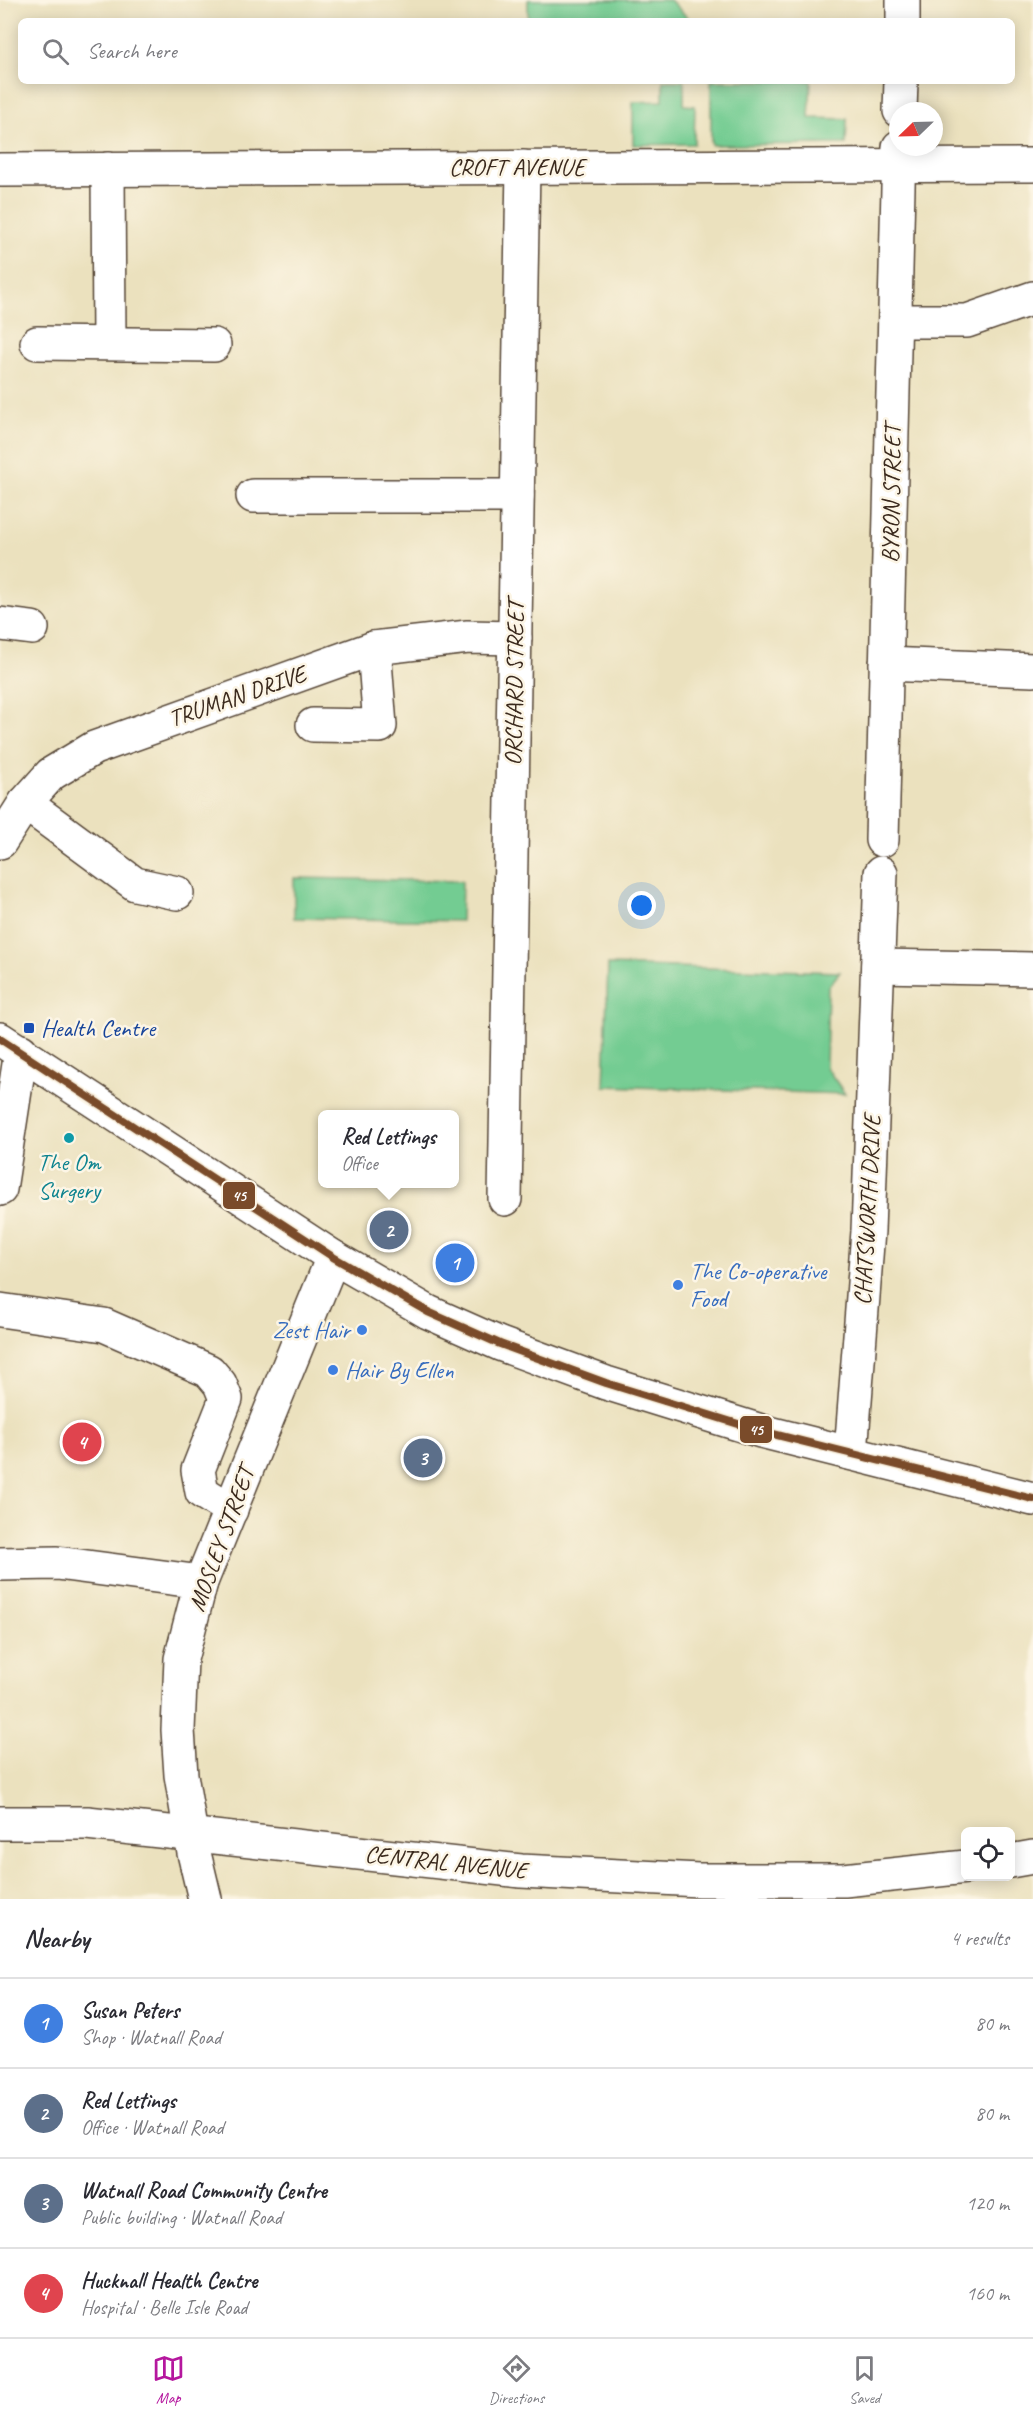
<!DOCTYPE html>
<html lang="en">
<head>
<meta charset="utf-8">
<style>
  body { margin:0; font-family:Caveat,sans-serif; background:#f7f7f7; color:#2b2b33 }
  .controls { position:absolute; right:18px; bottom:18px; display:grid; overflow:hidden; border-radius:9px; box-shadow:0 3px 15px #0003 }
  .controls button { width:54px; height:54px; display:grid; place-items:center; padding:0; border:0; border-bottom:2px solid #e1e1e2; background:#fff; color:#2b2b33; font:30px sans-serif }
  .compass { position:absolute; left:889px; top:102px; width:54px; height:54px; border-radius:50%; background:#fff; box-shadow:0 3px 15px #0003; rotate:247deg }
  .you { position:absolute; left:642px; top:906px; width:21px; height:21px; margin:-15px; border:4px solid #fff; border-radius:50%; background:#1a73e8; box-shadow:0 0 0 9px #1a73e833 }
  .badge { display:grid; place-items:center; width:39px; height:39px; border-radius:50%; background:#b5179e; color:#fff; font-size:20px; font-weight:700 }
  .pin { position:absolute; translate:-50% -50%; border:3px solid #fff; box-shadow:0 2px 6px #0006 }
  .popup { position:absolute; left:318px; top:1110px; width:141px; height:78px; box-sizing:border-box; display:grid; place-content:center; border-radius:9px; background:#fff; filter:drop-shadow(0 2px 4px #0005); font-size:20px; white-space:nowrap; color:#7c7c81 }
  .popup b { font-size:22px; color:#2b2b33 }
  .popup::after { content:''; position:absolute; left:50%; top:100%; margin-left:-12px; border:12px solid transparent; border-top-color:#fff }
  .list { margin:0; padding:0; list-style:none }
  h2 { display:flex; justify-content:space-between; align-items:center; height:78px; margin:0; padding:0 24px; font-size:26px }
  h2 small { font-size:20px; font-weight:400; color:#7c7c81 }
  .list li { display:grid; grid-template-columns:39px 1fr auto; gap:18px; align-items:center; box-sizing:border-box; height:90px; padding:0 24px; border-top:2px solid #e1e1e2 }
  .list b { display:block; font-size:22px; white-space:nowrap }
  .list p { margin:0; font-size:20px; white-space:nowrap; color:#7c7c81 }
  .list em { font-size:20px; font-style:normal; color:#7c7c81 }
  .icon { flex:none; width:33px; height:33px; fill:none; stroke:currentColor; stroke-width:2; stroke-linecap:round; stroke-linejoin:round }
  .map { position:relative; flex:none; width:1033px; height:1899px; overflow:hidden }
  .search { position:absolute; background:#fff; box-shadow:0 3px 15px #0003; left:18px; right:18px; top:18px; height:66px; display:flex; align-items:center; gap:15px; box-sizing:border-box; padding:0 21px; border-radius:9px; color:#7c7c81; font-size:22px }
  .sheet { height:438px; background:#fff }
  nav { display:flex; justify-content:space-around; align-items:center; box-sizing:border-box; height:84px; border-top:2px solid #e1e1e2; background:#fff; font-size:16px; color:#7c7c81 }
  nav a { display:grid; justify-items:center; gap:3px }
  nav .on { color:#b5179e }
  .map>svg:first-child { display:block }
  .green { fill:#73cc92; stroke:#577b58; stroke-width:1.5 }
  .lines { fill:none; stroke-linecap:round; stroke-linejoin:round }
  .minor-casing { stroke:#554536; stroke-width:36 }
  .major-casing { stroke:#554536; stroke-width:36 }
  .minor { stroke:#fff; stroke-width:33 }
  .major { stroke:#fff; stroke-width:33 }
  .bus-1-casing { stroke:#fcf5e5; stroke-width:12 }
  .bus-1 { stroke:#7a4b2a; stroke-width:8 }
  .transit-dot { fill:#1a4fb4; stroke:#fcf5e5; stroke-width:2 }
  .culture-dot { fill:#0f9aa8; stroke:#fcf5e5; stroke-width:2 }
  .shop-dot { fill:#3f7fe0; stroke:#fcf5e5; stroke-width:2 }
  .labels { text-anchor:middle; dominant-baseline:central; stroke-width:5; stroke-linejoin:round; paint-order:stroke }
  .street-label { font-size:24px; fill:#3b2a1e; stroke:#fcf5e5 }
  .transit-label { font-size:24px; fill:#164399; stroke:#fcf5e5; text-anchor:start }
  .culture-label { font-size:24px; fill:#0d838f; stroke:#fcf5e5 }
  .shop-label { font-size:24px; fill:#366cbe; stroke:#fcf5e5; text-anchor:start }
  .line-badge { stroke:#fcf5e5; stroke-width:2 }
  .badge-label { font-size:16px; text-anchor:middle; font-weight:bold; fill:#fff }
</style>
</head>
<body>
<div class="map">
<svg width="1033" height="1899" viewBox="0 0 1033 1899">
  <rect width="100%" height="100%" fill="#fcf5e5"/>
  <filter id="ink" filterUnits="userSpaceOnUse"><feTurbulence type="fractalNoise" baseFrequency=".0167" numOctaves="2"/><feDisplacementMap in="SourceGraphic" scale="12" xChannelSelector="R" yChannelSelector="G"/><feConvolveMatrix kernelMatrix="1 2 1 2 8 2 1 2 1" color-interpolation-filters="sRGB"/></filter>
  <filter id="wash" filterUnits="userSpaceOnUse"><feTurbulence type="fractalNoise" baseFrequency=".008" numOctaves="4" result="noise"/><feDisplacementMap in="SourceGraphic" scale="24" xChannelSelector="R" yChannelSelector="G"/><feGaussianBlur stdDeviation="1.35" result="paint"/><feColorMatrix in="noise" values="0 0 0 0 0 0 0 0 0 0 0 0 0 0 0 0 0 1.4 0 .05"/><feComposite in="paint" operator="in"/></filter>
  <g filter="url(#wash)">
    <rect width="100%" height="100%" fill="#ebe1be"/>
    <!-- green -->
    <g class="green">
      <polygon points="528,0 670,0 691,21 528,21"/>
      <polygon points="663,81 684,81 684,105 695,106 694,144 633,145 633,102 663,101"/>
      <polygon points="711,81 811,81 809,118 847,119 846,144 711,145"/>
      <polygon points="294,878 462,881 461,921 294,918"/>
      <polygon points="608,965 840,972 828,987 826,1067 845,1094 604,1086"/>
    </g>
  </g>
  <g filter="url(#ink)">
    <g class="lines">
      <!-- minor casing -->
      <g class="minor-casing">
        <g id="minor">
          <polyline points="903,21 903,0"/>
          <polyline points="900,111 901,81"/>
          <polyline points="108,169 109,343"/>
          <polyline points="0,170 1033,165"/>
          <polyline points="895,321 967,321 1033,298"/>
          <polyline points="37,343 214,345"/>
          <polyline points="253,496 517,496"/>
          <polyline points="0,624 32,628"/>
          <polyline points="886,664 1033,670"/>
          <polyline points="313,725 380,726 374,648"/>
          <polyline points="25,803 135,884 177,893"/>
          <polyline points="882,840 899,147"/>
          <polyline points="0,842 25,803 51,774 94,748 374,648 468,637 515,638"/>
          <polyline points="878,966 1033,969"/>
          <polyline points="0,1189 21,1051"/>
          <polyline points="505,1199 523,167"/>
          <polyline points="0,1310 104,1325 209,1371 220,1384 226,1399 198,1470 202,1492 231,1510"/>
          <polyline points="851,1453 868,1231 881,873"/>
          <polyline points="0,1564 57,1563 201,1582"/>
          <polyline points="0,1823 87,1823 521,1871 699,1880 844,1880 966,1867"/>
          <polyline points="1010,1861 1033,1857"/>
          <polyline points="205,1899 194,1853 181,1775 178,1730 181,1659 201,1582 333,1257"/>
        </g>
      </g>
      <!-- major casing -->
      <g class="major-casing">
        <polyline id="major" points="0,1039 333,1257 428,1312 500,1344 606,1383 761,1431 1033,1499"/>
      </g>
      <!-- minor -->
      <use href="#minor" class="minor"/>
      <!-- major -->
      <use href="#major" class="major"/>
      <!-- bus-1 casing -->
      <g class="bus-1-casing">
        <polyline id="bus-1" points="0,1039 333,1257 428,1312 500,1344 606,1383 761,1431 1033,1499"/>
      </g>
      <!-- bus-1 -->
      <use href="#bus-1" class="bus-1"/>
    </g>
  </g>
  <!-- markers -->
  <rect class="transit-dot" x="23" y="1022" width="12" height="12" rx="3"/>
  <circle class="culture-dot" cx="69" cy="1138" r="6"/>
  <g class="shop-dot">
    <circle cx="678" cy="1285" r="6"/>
    <circle cx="362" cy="1330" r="6"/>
    <circle cx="333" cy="1370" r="6"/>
  </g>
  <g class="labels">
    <!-- street labels -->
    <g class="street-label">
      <text x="517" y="167">CROFT AVENUE</text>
      <text transform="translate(891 494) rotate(-89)">BYRON STREET</text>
      <text transform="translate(514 683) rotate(-89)">ORCHARD STREET</text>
      <text transform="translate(237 696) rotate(-19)">TRUMAN DRIVE</text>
      <text transform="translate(867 1210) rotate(-87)">CHATSWORTH DRIVE</text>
      <text transform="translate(221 1539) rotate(-70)">MOSLEY STREET</text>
      <text transform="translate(446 1862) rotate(6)">CENTRAL AVENUE</text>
    </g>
    <!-- transit labels -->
    <g class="transit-label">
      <text x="41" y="1028">Health Centre</text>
    </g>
    <!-- culture labels -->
    <g class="culture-label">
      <text x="69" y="1162">The Om<tspan x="69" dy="28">Surgery</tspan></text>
    </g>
    <!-- shop labels -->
    <g class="shop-label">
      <text x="690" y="1271">The Co-operative<tspan x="690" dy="28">Food</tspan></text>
      <text x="350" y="1330" text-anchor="end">Zest Hair</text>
      <text x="345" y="1370">Hair By Ellen</text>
    </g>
  </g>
  <g class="line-badge">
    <rect x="222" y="1181" width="34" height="29" rx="6" fill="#7a4b2a"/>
    <rect x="739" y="1415" width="34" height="29" rx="6" fill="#7a4b2a"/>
  </g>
  <g class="badge-label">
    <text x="239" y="1201">45</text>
    <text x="756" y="1435">45</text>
  </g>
</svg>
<div class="controls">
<button><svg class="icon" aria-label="locate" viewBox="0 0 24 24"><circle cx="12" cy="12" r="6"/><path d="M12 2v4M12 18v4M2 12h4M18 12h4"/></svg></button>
</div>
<svg class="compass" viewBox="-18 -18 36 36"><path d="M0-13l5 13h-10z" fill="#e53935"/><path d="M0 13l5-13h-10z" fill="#7c7c81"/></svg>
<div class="you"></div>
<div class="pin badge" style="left:455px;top:1263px;background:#3f7fe0">1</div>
<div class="pin badge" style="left:389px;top:1230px;background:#5c6f8a">2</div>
<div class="popup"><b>Red Lettings</b>Office</div>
<div class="pin badge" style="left:423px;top:1458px;background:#5c6f8a">3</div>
<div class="pin badge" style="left:82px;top:1442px;background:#e0444e">4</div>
<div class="search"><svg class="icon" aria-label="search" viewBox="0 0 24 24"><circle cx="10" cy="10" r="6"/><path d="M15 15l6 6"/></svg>Search here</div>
</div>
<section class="sheet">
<h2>Nearby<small>4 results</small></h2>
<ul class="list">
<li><span class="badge" style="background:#3f7fe0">1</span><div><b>Susan Peters</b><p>Shop · Watnall Road</p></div><em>80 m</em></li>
<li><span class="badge" style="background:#5c6f8a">2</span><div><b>Red Lettings</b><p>Office · Watnall Road</p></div><em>80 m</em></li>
<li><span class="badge" style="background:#5c6f8a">3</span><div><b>Watnall Road Community Centre</b><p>Public building · Watnall Road</p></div><em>120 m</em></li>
<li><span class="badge" style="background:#e0444e">4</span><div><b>Hucknall Health Centre</b><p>Hospital · Belle Isle Road</p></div><em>160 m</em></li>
</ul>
</section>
<nav>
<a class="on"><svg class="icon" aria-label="map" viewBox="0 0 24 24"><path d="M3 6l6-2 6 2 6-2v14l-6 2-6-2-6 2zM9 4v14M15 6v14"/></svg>Map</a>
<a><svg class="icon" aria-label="directions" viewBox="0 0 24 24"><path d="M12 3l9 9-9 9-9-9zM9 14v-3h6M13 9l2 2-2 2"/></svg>Directions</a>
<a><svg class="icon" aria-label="saved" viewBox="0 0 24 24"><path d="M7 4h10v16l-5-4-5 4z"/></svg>Saved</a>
</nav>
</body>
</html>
